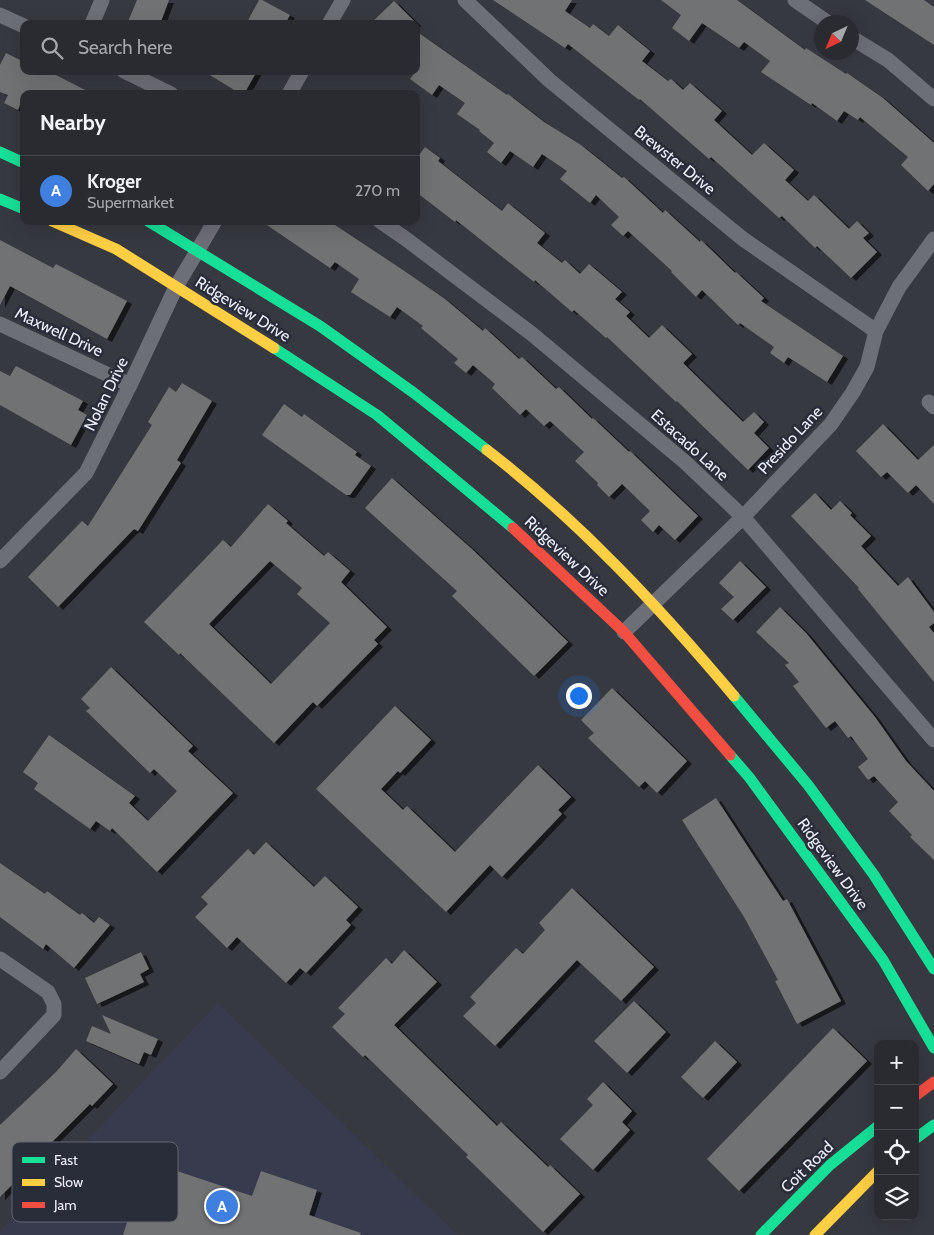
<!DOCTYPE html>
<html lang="en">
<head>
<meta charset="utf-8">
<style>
  body { margin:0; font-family:Cabin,sans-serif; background:#313338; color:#f1f3f6 }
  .controls { position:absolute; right:15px; bottom:15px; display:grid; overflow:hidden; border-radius:10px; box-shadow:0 5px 20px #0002 }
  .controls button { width:45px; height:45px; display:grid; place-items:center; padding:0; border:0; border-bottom:1px solid #45474c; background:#292b30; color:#f1f3f6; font:25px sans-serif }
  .compass { position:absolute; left:814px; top:15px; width:45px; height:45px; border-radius:50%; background:#292b30; box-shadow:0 5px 20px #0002; rotate:224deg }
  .you { position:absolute; left:578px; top:695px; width:18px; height:18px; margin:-12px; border:4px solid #fff; border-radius:50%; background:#1a73e8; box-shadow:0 0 0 8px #1a73e833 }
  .badge { display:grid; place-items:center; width:32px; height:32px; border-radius:50%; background:#8abfa5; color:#fff; font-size:16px; font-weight:700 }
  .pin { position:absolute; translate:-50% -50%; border:2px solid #fff; box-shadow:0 1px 5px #0006 }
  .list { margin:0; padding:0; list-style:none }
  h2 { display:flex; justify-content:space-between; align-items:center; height:65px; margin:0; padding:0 20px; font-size:21px }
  h2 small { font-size:16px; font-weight:400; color:#a5a7ab }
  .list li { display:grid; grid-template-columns:32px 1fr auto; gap:15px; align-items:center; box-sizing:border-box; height:70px; padding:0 20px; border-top:1px solid #45474c }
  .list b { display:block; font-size:19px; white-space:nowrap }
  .list p { margin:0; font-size:16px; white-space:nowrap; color:#a5a7ab }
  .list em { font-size:16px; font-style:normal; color:#a5a7ab }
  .icon { flex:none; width:28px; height:28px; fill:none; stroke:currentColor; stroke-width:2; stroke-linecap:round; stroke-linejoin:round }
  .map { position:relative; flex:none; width:934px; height:1235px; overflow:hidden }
  .search { position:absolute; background:#292b30; box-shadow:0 5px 20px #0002; left:20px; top:20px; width:400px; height:55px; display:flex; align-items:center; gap:12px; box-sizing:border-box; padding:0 18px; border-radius:10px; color:#a5a7ab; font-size:19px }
  .panel { position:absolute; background:#292b30; box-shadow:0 5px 20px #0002; left:20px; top:90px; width:400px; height:135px; border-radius:10px }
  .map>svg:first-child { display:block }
  .built { fill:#373b4d }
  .building { fill:#6f7273; fill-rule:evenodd; filter:url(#shadow) }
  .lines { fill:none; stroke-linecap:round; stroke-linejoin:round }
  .street { stroke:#6d6f76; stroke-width:15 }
  .fast { stroke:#16e098; stroke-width:11 }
  .slow { stroke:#ffcf43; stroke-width:11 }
  .jam { stroke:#f24e42; stroke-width:11 }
  .labels { text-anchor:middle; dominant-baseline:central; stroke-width:5; stroke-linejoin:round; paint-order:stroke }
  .street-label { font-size:16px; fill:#edeff8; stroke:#292c39 }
  .key { fill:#292c39; stroke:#646672; stroke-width:1 }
  .key-label { font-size:14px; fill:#edeff8 }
</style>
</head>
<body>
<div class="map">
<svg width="934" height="1235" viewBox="0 0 934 1235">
  <defs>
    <filter id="shadow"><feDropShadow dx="5" dy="3" stdDeviation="0" flood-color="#0009"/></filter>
  </defs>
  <rect width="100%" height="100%" fill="#373940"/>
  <!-- built -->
  <polygon class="built" points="218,1003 458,1235 0,1235 0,1231"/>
  <!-- building -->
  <g class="building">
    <polygon points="137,0 169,0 160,24 127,24"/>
    <polygon points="259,0 262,0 290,15 285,24 246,24"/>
    <polygon points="493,0 572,0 565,11 590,28 593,24 609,36 618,25 650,51 642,61 668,81 671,79 683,90 690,83 722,111 714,120 752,155 764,143 794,170 785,180 808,201 814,195 849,229 857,221 869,233 863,238 877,252 851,278 817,246 815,248 782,216 779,218 711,157 709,159 640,99 639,100 568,44 565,48"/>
    <polygon points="661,0 737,0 805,50 806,48 846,74 847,73 883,98 934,143 934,184 928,191 901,165 908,157 860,117 858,120 844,111 837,121 812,103 811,105 761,72 770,61 744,42 739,48 702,23 689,41 672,28 681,15"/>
    <polygon points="865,0 924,0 934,7 934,45"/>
    <polygon points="394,1 417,24 370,24"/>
    <polygon points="416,31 507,95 508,94 544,122 581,145 622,178 624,177 663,213 665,210 700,242 701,240 735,273 736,272 764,298 761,301 843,356 827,382 788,357 784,363 770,353 774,347 740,323 738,325 702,290 696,297 671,272 672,271 628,231 623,236 611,225 619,217 596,195 590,203 560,179 567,171 542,154 533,167 510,151 501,163 487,152 494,143 479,131 480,130 457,114 465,103 439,85 432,95 410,79 416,71"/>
    <polygon points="6,53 24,62 24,71 48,71 93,94 24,94 18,110 4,103 8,95 0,92 0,65"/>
    <polygon points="203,71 257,71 244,94 241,94"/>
    <polygon points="425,147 440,158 438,161 502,211 508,203 545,233 537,243 562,263 565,260 580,274 589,264 609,281 622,292 615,299 630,312 626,316 649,338 662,325 692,354 683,363 743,422 754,412 764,422 754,433 769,448 748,470 677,401 676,402 607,337 606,338 574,310 572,312 535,280 534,282 456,220 455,222 416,192 416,159"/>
    <polygon points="261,221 329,221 403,270 445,299 483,331 485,328 519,359 522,357 556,389 559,387 592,419 593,418 629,452 630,451 698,516 675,540 659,525 653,532 641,520 650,511 622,484 609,497 597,485 598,483 575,461 584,452 550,421 544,426 526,409 520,415 492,388 495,384 473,365 466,373 454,363 458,359 421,328 423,326 397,307 390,317 351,292 359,279 335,262 330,268"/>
    <polygon points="0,240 53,268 56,264 127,301 107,339 10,286 0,305"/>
    <polygon points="16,366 83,401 78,410 87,415 71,445 0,405 0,371 10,376"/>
    <polygon points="182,383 212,401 177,460 181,463 138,531 134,529 58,607 28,577 82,521 88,526 152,425 148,422 169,387 176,392"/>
    <polygon points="284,404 302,417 304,414 357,452 355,455 371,466 350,495 346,495 262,435"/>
    <polygon points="883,424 918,460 934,445 934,504 916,485 908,493 887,472 881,477 856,451"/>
    <polygon points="392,478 473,550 568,642 534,676 452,596 457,591 365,508"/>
    <polygon points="815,493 831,510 840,501 852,513 850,515 871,536 861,546 898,586 908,577 934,612 934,623 929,627 934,633 934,682 858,589 859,588 791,516"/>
    <path d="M268 504 288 521 286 523 324 556 328 552 350 571 341 582 387 627 374 640 378 644 317 706 313 702 274 743 180 653 179 655 144 622 223 540 231 547ZM270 561 302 588 297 594 330 623 271 684 209 624Z"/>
    <polygon points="740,561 766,587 733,620 721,609 734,597 719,583"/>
    <polygon points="780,607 806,633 875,717 906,761 934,791 934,860 910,837 912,835 889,811 898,802 874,776 868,780 858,767 868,759 851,736 848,738 835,721 826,728 793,686 799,682 785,665 789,663 756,632"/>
    <polygon points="111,667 193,746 188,751 233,793 157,872 112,828 110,831 96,821 90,829 34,789 38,783 23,772 49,735 135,796 129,803 148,821 177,791 154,769 150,773 86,711 90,708 81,699"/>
    <polygon points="612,688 687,761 657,793 645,781 639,787 588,738 594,733 581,720"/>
    <polygon points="395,706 431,740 400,773 398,771 381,789 403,810 407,806 455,852 538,765 571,797 558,810 562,814 502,877 490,865 446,912 316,789"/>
    <polygon points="716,798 783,901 787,899 841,1001 797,1024 775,981 778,980 744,917 682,820"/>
    <polygon points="266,842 314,887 325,876 358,907 346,920 351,925 306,973 300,968 286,983 237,937 227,948 195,917 208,904 201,897 248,849 254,855"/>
    <polygon points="0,863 45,894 47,891 80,915 82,913 94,923 99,917 110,925 74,968 46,944 43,949 0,917"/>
    <polygon points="572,888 654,967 621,1001 577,960 495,1046 463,1016 476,1003 470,997 516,948 523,954 545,930 539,923"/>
    <polygon points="404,950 437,982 394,1025 497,1126 501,1122 548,1167 550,1165 580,1194 543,1232 466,1157 468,1155 365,1055 363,1057 332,1027 345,1014 338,1008 386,958 392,964"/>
    <polygon points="141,952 149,969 140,974 144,982 97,1004 85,978"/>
    <polygon points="634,1001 666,1032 627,1073 594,1041"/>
    <polygon points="102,1015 158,1039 151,1055 144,1052 139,1064 86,1041 92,1026 111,1034"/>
    <polygon points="833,1028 867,1061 739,1191 707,1159"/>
    <polygon points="715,1041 737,1062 703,1098 681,1077"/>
    <polygon points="76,1049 113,1084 92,1106 90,1104 49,1145 50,1146 0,1197 0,1125 56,1072"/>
    <polygon points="603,1082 632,1111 622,1122 630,1130 593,1170 560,1139 593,1105 587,1099"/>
    <polygon points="147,1161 252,1196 261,1171 317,1190 309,1215 361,1233 360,1235 123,1235"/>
  </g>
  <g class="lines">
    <!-- street -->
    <g class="street">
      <polyline points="465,0 549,80 743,239 876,331"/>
      <polyline points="795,0 827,22"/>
      <polyline points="0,15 24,26"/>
      <polyline points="92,24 102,0"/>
      <polyline points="329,24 343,0"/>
      <polyline points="852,38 888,60 934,99"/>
      <polyline points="124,71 171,94"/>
      <polyline points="289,94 302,71"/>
      <polyline points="380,221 406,239 532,334 685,462 743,517 934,740"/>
      <polyline points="0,324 130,385"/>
      <polyline points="929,402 934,407"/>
      <polyline points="0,561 86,473 130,385 176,287 215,221"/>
      <polyline points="624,632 743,517 831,424 853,392 867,367 876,331 899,287 934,239"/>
      <polyline points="0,959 48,992 54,1004 54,1015 0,1072"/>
    </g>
    <!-- fast -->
    <g class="fast">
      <polyline points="0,152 24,163"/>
      <polyline points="0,199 24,209"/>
      <polyline points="148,221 320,326 414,393 487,450"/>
      <polyline points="274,348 377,415 513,528"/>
      <polyline points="734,696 808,785 874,875 934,969"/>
      <polyline points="730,755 749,777 883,960 934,1048"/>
      <polyline points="915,1139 934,1125"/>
      <polyline points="761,1235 830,1165 878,1126"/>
    </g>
    <!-- slow -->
    <g class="slow">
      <polyline points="52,221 116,249 274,348"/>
      <path d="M487 450C579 521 659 607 734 696"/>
      <polyline points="815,1235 878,1171"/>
    </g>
    <!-- jam -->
    <g class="jam">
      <polyline points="513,528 624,632 730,755"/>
      <polyline points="915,1096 934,1082"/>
    </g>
  </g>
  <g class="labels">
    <!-- street labels -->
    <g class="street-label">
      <text transform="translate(675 160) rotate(39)">Brewster Drive</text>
      <text transform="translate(243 309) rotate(32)">Ridgeview Drive</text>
      <text transform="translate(59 332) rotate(25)">Maxwell Drive</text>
      <text transform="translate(106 394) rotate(-64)">Nolan Drive</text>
      <text transform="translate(790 440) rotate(-47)">Presido Lane</text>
      <text transform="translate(690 445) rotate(42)">Estacado Lane</text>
      <text transform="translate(567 556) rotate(43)">Ridgeview Drive</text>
      <text transform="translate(833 864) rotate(54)">Ridgeview Drive</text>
      <text transform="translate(807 1167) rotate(-44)">Coit Road</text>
    </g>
  </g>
  <!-- legend -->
  <rect x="12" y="1142" width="166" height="80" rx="8" class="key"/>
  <rect x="22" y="1157" width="23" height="6" fill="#16e098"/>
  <rect x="22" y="1179" width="23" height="7" fill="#ffcf43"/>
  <rect x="22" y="1202" width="23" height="6" fill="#f24e42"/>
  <g class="key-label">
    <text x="54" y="1165">Fast</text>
    <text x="54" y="1187">Slow</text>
    <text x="54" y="1210">Jam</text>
  </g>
</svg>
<div class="controls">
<button>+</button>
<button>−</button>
<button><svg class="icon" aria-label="locate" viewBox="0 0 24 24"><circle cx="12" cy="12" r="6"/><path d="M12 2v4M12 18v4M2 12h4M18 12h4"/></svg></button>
<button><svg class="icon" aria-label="layers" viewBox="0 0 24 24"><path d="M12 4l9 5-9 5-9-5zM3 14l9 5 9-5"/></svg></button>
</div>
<svg class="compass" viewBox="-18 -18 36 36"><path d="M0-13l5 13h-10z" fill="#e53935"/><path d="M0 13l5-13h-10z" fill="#a5a7ab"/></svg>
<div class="you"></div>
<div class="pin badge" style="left:222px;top:1206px;background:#3f7fe0">A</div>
<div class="search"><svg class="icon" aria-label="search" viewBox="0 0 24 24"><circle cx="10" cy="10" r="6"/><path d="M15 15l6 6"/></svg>Search here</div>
<section class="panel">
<h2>Nearby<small></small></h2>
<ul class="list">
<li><span class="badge" style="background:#3f7fe0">A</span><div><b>Kroger</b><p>Supermarket</p></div><em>270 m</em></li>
</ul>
</section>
</div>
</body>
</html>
